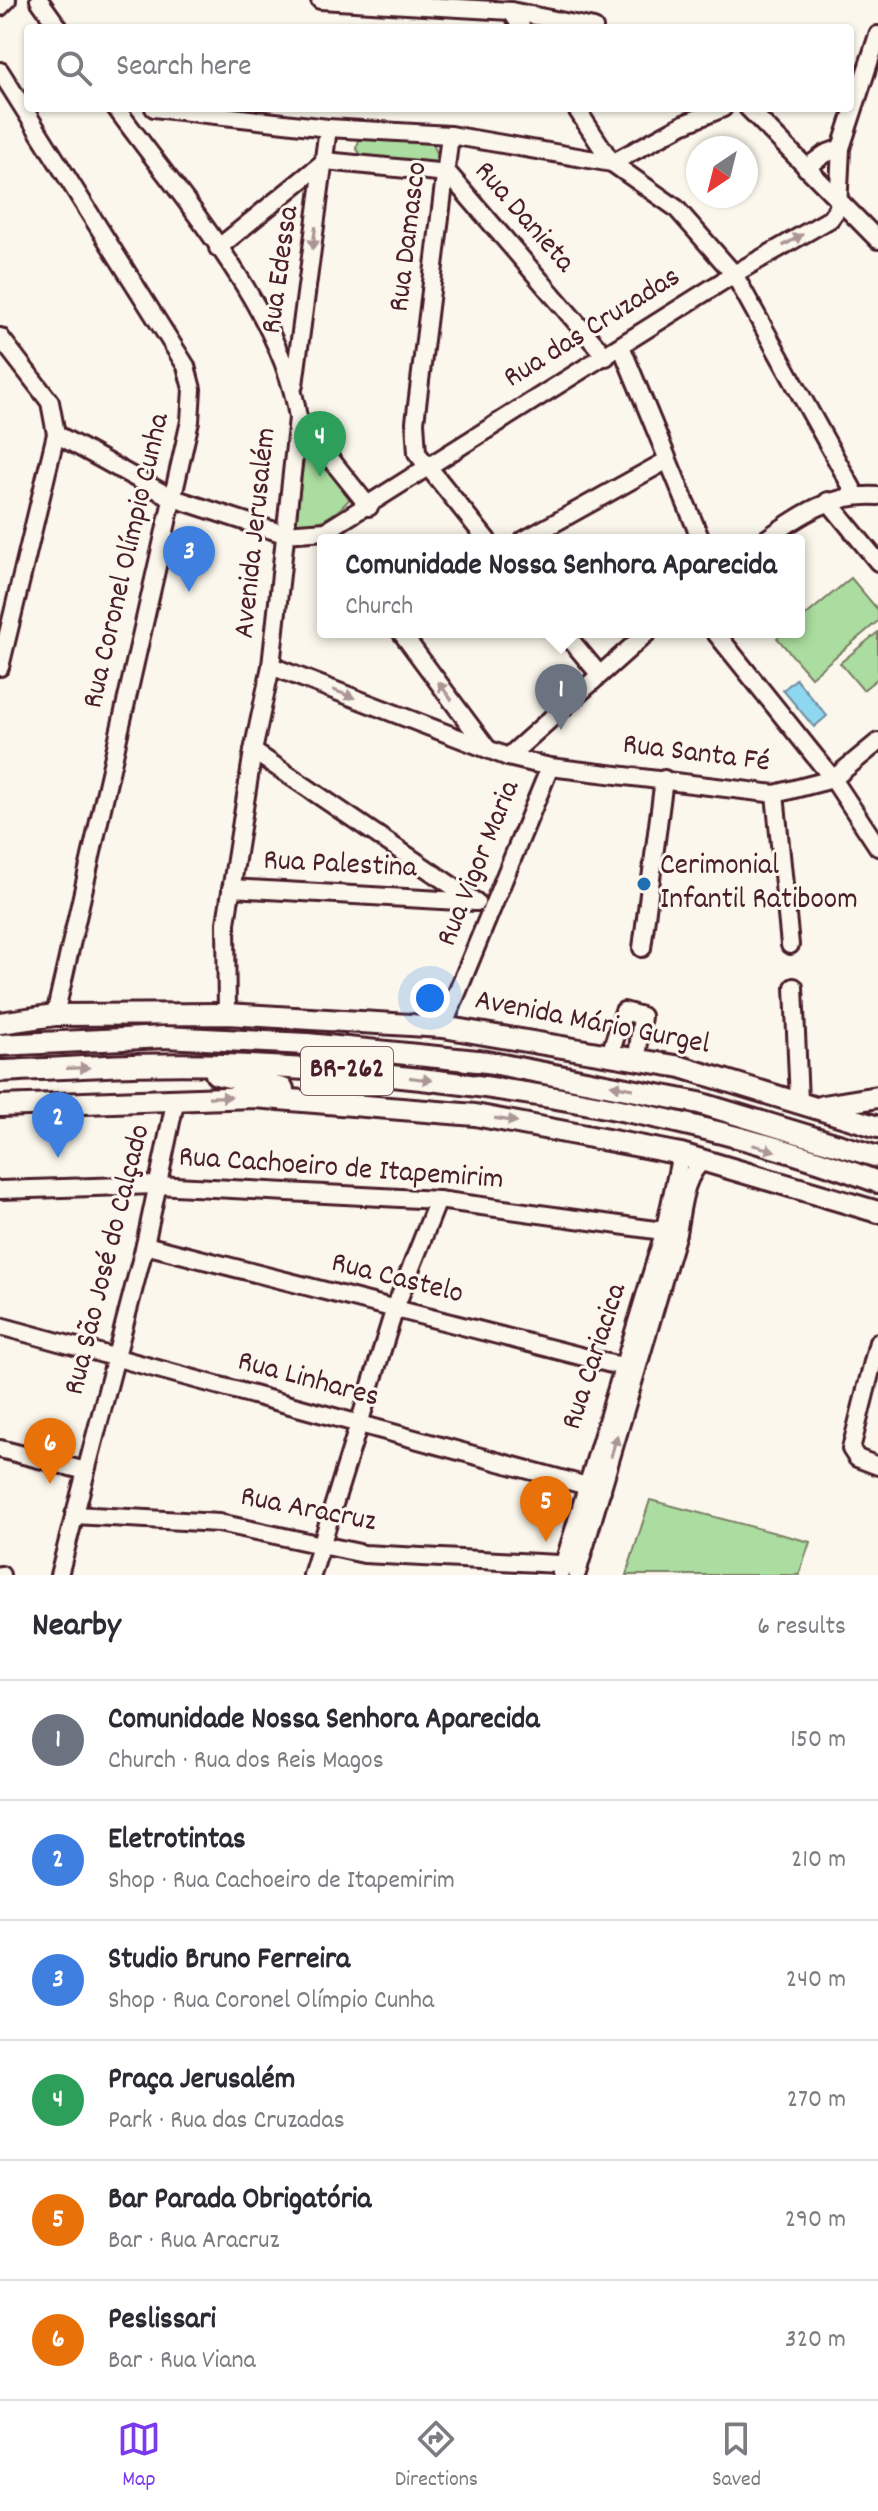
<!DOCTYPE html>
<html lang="en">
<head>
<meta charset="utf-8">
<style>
  body { margin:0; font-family:Dekko,sans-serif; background:#f2f2f3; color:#2b2b33 }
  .compass { position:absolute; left:686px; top:136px; width:72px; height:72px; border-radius:50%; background:#fff; box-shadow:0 2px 6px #0004; rotate:215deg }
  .you { position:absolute; left:430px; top:998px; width:28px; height:28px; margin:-20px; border:6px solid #fff; border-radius:50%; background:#1a73e8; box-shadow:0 0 0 12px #1a73e833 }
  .badge { display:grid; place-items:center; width:52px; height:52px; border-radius:50%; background:#7c3aed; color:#fff; font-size:26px; font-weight:700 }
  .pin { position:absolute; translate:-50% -66px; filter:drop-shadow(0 2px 4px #0008) }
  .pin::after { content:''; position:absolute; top:42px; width:28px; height:24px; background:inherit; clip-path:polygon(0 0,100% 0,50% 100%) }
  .popup { position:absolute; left:317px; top:534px; width:488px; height:104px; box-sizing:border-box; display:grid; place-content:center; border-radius:8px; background:#fff; filter:drop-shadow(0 2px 6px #0005); font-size:26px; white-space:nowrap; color:#7c7c81 }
  .popup b { font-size:30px; color:#2b2b33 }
  .popup::after { content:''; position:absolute; left:50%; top:100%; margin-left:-16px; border:16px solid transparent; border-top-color:#fff }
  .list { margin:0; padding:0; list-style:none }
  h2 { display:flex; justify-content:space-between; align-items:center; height:104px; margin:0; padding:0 32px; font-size:34px }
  h2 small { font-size:26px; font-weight:400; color:#7c7c81 }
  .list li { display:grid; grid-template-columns:52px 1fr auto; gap:24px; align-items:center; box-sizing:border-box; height:120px; padding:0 32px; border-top:2px solid #e1e1e2 }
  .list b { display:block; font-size:30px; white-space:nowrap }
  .list p { margin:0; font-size:26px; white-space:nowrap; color:#7c7c81 }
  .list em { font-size:26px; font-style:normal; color:#7c7c81 }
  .icon { flex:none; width:44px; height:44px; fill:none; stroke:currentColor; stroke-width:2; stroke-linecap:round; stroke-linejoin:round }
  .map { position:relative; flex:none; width:878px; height:1575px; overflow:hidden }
  .search { position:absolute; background:#fff; box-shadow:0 2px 6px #0004; left:24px; right:24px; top:24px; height:88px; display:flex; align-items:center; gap:20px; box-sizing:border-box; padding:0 28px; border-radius:8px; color:#7c7c81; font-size:30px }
  .sheet { height:824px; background:#fff }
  nav { display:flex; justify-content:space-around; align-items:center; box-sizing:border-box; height:112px; border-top:2px solid #e1e1e2; background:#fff; font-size:22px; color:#7c7c81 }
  nav a { display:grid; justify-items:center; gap:4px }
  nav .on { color:#7c3aed }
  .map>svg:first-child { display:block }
  .green { fill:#aadd9f; stroke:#7a7e65; stroke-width:2 }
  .water { fill:#8ed7f0; stroke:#738da1; stroke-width:2 }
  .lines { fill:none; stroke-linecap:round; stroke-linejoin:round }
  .minor-casing { stroke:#4a1f2b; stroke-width:22 }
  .major-casing { stroke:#4a1f2b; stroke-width:26 }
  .minor { stroke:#fbf7ec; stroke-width:16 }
  .major { stroke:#fbf7ec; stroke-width:20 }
  .oneway { fill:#ab9695 }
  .poi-dot { fill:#1f6fb2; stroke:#fbf7ec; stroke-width:3 }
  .labels { text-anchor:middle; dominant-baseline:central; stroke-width:6; stroke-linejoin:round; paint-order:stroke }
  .shield { fill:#fbf7ec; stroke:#7f6065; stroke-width:2 }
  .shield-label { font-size:28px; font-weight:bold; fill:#4a1f2b }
  .street-label { font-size:30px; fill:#4a1f2b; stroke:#fbf7ec }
  .poi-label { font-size:30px; fill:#4a1f2b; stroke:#fbf7ec; text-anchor:start }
</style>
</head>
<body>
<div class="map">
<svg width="878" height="1575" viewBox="0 0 878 1575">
  <rect width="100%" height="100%" fill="#fbf7ec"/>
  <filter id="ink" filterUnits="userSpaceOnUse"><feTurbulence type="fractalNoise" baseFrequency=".0125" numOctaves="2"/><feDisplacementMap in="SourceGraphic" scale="16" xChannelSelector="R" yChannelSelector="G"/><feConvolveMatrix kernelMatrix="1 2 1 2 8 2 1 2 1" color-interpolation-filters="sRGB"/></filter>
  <g filter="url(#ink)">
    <!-- green -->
    <g class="green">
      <polygon points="361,136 433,144 439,158 430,165 362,157 356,148"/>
      <path d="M310 452 316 453 352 495C343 510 313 532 295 522L304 460Z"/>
      <polygon points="851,578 878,610 878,621 811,677 777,638 785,632 799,632 799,621"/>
      <polygon points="878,632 878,678 863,690 840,663"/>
      <polygon points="650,1500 810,1542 799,1575 626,1575"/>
    </g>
    <!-- water -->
    <polygon class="water" points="796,679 827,716 814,727 783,690"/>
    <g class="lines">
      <!-- minor casing -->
      <g class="minor-casing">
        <g id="minor">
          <polyline points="39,0 59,28"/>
          <polyline points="320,0 511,11 594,28"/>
          <polyline points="0,7 7,0"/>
          <polyline points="511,11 522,28"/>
          <polyline points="0,71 186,366 192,389 190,421 55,1015"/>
          <path d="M116 108C178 194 284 312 298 418L271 666 253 751 226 923 227 1014"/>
          <polyline points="154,108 328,128 450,135 612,163 684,124 723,108"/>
          <polyline points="576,108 612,163 676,208 734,274 856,495"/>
          <polyline points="748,108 878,240"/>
          <polyline points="450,135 415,422 417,453 487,540"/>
          <polyline points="325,161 448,173 606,357"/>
          <polyline points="806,168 825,154 841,148"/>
          <polyline points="218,248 325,161"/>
          <polyline points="0,337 50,402 56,434 0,667"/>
          <polyline points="621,346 701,540"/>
          <polyline points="294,385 328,128"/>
          <polyline points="298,418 369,507"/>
          <polyline points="56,434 170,497 284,534 326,531 734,274 830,219 838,208 841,148 878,35"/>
          <polyline points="828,501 878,562"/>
          <polyline points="524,540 666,461"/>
          <path d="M765 540C801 514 832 493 878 496"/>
          <polyline points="401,632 487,748"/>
          <polyline points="564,632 599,674"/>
          <polyline points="715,632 833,779 878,847"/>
          <polyline points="271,666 508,757 550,767 775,794 833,779 878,742"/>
          <polyline points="253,751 476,902"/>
          <polyline points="508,757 648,632"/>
          <polyline points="775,794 790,945"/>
          <polyline points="231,888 476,902"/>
          <polyline points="642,948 664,779"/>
          <polyline points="794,987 799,1101"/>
          <polyline points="443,1027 550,767"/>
          <polyline points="610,1054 624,1011 642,1016 637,1059"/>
          <polyline points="0,1190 156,1185 438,1200 677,1233"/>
          <polyline points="145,1245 635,1370"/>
          <polyline points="0,1326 602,1490"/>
          <polyline points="878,1342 851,1449 857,1458 878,1466"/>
          <polyline points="0,1449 86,1471"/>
          <polyline points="74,1515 219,1523 364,1554 579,1565"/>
          <polyline points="561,1573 664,1233 681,1154"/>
          <path d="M577 1573 677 1233C682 1208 683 1176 704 1160"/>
          <polyline points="0,1575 1,1575"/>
          <polyline points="59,1575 145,1245 176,1098"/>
          <polyline points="312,1575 395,1308 438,1200"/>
        </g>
      </g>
      <!-- major casing -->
      <g class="major-casing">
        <g id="major">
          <polyline points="0,1023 55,1015 227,1014 443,1027 681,1067 878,1127"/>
          <polyline points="0,1045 164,1037 307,1044 487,1062 699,1103 878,1157"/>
          <path d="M0 1071C75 1068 150 1062 224 1065 437 1072 678 1107 878 1182"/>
          <polyline points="216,1074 283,1089"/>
          <polyline points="0,1106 254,1097 475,1115 681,1154 878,1212"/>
          <polyline points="823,1106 878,1097"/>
        </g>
      </g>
      <!-- minor -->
      <use href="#minor" class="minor"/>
      <!-- major -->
      <use href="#major" class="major"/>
    </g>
    <!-- one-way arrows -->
    <defs><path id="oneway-solid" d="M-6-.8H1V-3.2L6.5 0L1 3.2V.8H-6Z" transform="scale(2)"/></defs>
    <g class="oneway">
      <use href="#oneway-solid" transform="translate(314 238) rotate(98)"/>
      <use href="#oneway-solid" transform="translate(793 240) rotate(-30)"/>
      <use href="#oneway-solid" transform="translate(445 691) rotate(-127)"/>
      <use href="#oneway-solid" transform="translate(344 694) rotate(21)"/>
      <use href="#oneway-solid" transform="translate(78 1068) rotate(-2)"/>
      <use href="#oneway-solid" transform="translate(421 1079) rotate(8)"/>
      <use href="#oneway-solid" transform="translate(622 1087) rotate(-170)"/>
      <use href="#oneway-solid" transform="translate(220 1097) rotate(-1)"/>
      <use href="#oneway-solid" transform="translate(506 1120) rotate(9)"/>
      <use href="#oneway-solid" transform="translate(764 1148) rotate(16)"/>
      <use href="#oneway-solid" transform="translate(614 1446) rotate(-74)"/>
    </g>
  </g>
  <!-- markers -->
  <circle class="poi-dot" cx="644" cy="884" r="8"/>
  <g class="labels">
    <!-- shield labels -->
    <rect class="shield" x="301" y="1047" width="92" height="48" rx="6"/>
    <g class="shield-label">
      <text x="347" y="1071">BR-262</text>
    </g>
    <!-- street labels -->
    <g class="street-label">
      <text transform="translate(523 218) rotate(49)">Rua Danieta</text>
      <text transform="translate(410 237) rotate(-83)">Rua Damasco</text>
      <text transform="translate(282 270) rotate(-82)">Rua Edessa</text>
      <text transform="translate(593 329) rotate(-32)">Rua das Cruzadas</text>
      <text transform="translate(257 533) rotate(-84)">Avenida Jerusalém</text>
      <text transform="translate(128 561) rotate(-77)">Rua Coronel Olímpio Cunha</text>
      <text transform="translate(696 755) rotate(7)">Rua Santa Fé</text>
      <text transform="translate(480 864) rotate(-68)">Rua Vigor Maria</text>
      <text transform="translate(340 866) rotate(3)">Rua Palestina</text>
      <text transform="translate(592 1024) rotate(11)">Avenida Mário Gurgel</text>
      <text transform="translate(341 1170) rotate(4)">Rua Cachoeiro de Itapemirim</text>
      <text transform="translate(109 1260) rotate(-76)">Rua São José do Calçado</text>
      <text transform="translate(397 1280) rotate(14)">Rua Castelo</text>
      <text transform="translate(596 1357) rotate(-72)">Rua Cariacica</text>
      <text transform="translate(308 1381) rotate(15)">Rua Linhares</text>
      <text transform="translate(308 1511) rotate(11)">Rua Aracruz</text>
    </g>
    <!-- poi labels -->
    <g class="poi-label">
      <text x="660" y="867">Cerimonial<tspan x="660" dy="34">Infantil Ratiboom</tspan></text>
    </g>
  </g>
</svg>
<svg class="compass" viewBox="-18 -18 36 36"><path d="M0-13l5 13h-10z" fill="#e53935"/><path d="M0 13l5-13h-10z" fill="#7c7c81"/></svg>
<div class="you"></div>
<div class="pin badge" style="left:561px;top:730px;background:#6b7280">1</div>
<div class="popup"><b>Comunidade Nossa Senhora Aparecida</b>Church</div>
<div class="pin badge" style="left:58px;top:1158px;background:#3f7fe0">2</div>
<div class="pin badge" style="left:189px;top:592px;background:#3f7fe0">3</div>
<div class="pin badge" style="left:320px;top:477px;background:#2e9e5b">4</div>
<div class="pin badge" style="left:546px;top:1542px;background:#e8710a">5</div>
<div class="pin badge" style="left:50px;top:1484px;background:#e8710a">6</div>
<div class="search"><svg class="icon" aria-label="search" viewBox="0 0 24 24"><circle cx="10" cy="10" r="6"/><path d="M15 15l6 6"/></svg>Search here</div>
</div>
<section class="sheet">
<h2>Nearby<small>6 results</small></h2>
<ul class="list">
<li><span class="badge" style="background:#6b7280">1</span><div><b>Comunidade Nossa Senhora Aparecida</b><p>Church · Rua dos Reis Magos</p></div><em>150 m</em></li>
<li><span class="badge" style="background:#3f7fe0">2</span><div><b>Eletrotintas</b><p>Shop · Rua Cachoeiro de Itapemirim</p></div><em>210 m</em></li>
<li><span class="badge" style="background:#3f7fe0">3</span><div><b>Studio Bruno Ferreira</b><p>Shop · Rua Coronel Olímpio Cunha</p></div><em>240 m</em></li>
<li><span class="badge" style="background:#2e9e5b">4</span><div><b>Praça Jerusalém</b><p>Park · Rua das Cruzadas</p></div><em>270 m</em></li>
<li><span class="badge" style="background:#e8710a">5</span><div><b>Bar Parada Obrigatória</b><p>Bar · Rua Aracruz</p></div><em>290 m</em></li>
<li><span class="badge" style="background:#e8710a">6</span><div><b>Peslissari</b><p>Bar · Rua Viana</p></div><em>320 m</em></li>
</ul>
</section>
<nav>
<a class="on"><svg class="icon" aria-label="map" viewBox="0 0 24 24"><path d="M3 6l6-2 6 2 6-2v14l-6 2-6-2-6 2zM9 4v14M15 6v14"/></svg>Map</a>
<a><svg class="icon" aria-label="directions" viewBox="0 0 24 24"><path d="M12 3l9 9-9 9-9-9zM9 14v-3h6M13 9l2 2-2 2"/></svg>Directions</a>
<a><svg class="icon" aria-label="saved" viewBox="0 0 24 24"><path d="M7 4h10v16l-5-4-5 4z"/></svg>Saved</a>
</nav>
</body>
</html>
